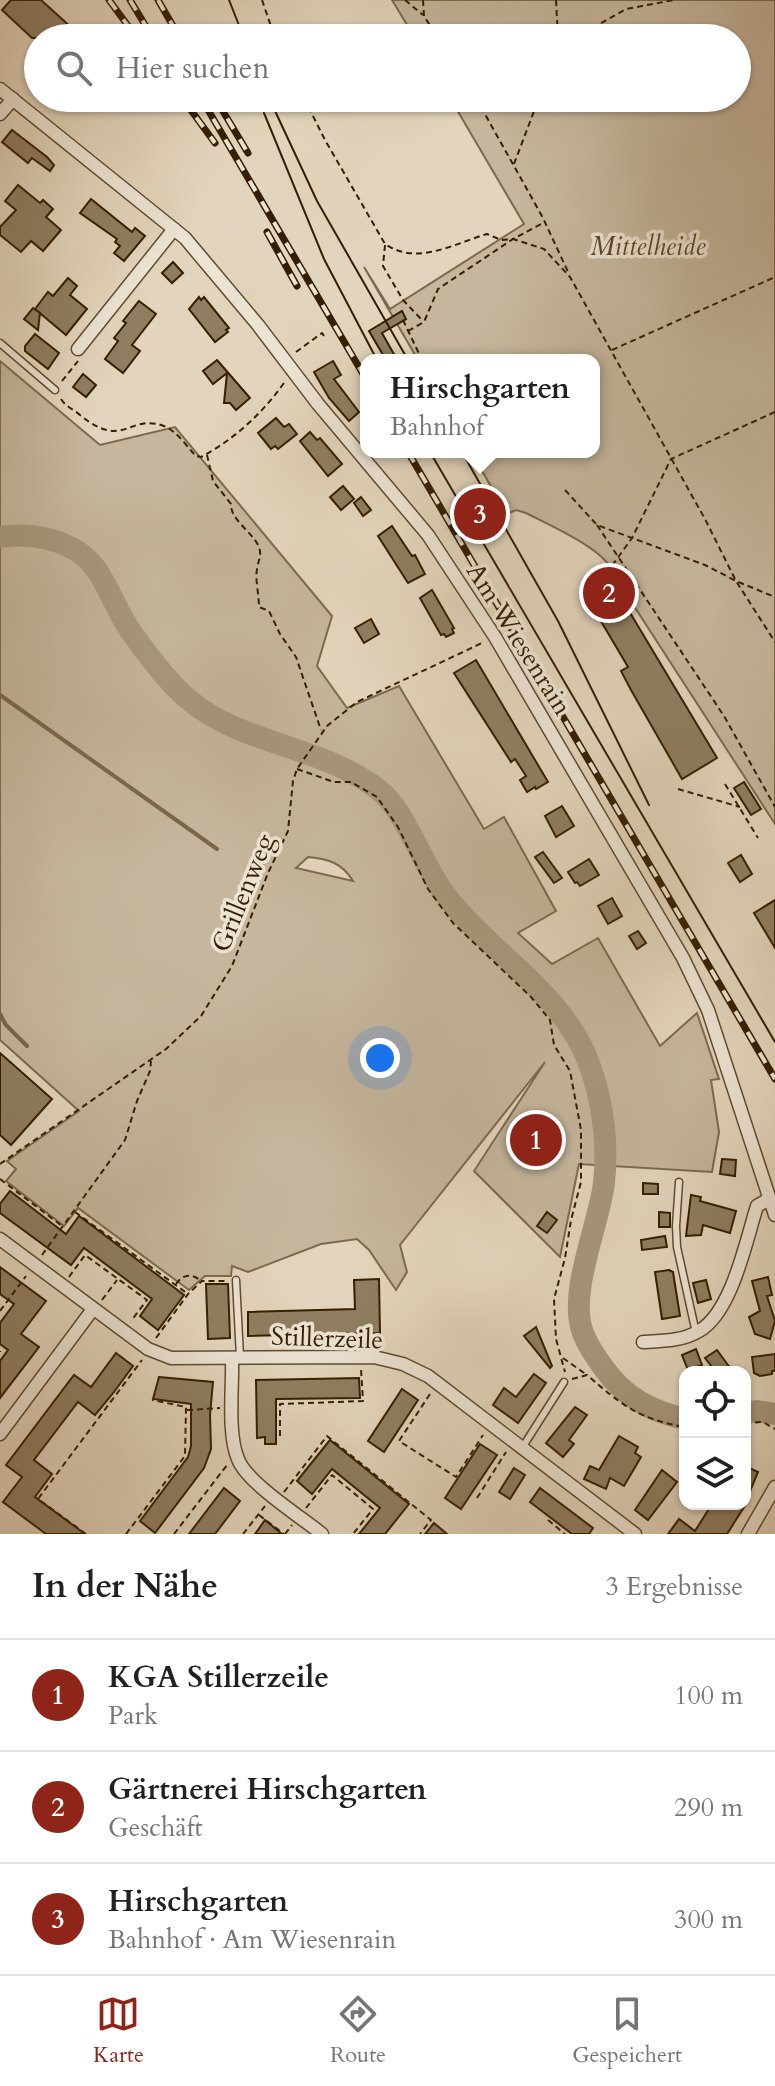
<!DOCTYPE html>
<html lang="de">
<head>
<meta charset="utf-8">
<style>
  body { margin:0; font-family:Cardo,serif; background:#f2f2f2; color:#202124 }
  .controls { position:absolute; right:24px; bottom:24px; display:grid; overflow:hidden; border-radius:16px; box-shadow:0 2px 6px #0004 }
  .controls button { width:72px; height:72px; display:grid; place-items:center; padding:0; border:0; border-bottom:2px solid #e0e0e0; background:#fff; color:#202124; font:40px sans-serif }
  .you { position:absolute; left:380px; top:1058px; width:28px; height:28px; margin:-20px; border:6px solid #fff; border-radius:50%; background:#1a73e8; box-shadow:0 0 0 12px #1a73e833 }
  .badge { display:grid; place-items:center; width:52px; height:52px; border-radius:50%; background:#8f2418; color:#fff; font-size:26px; font-weight:700 }
  .pin { position:absolute; translate:-50% -50%; border:4px solid #fff; box-shadow:0 2px 8px #0006 }
  .popup { position:absolute; left:360px; top:354px; width:240px; height:104px; box-sizing:border-box; display:grid; place-content:center; border-radius:16px; background:#fff; filter:drop-shadow(0 2px 6px #0005); font-size:26px; white-space:nowrap; color:#757577 }
  .popup b { font-size:30px; color:#202124 }
  .popup::after { content:''; position:absolute; left:50%; top:100%; margin-left:-16px; border:16px solid transparent; border-top-color:#fff }
  .list { margin:0; padding:0; list-style:none }
  h2 { display:flex; justify-content:space-between; align-items:center; height:104px; margin:0; padding:0 32px; font-size:34px }
  h2 small { font-size:26px; font-weight:400; color:#757577 }
  .list li { display:grid; grid-template-columns:52px 1fr auto; gap:24px; align-items:center; box-sizing:border-box; height:112px; padding:0 32px; border-top:2px solid #e0e0e0 }
  .list b { display:block; font-size:30px; white-space:nowrap }
  .list p { margin:0; font-size:26px; white-space:nowrap; color:#757577 }
  .list em { font-size:26px; font-style:normal; color:#757577 }
  .icon { flex:none; width:44px; height:44px; fill:none; stroke:currentColor; stroke-width:2; stroke-linecap:round; stroke-linejoin:round }
  .map { position:relative; flex:none; width:775px; height:1534px; overflow:hidden }
  .search { position:absolute; background:#fff; box-shadow:0 2px 6px #0004; left:24px; right:24px; top:24px; height:88px; display:flex; align-items:center; gap:20px; box-sizing:border-box; padding:0 28px; border-radius:44px; color:#757577; font-size:30px }
  .sheet { height:440px; background:#fff }
  nav { display:flex; justify-content:space-around; align-items:center; box-sizing:border-box; height:112px; border-top:2px solid #e0e0e0; background:#fff; font-size:22px; color:#757577 }
  nav a { display:grid; justify-items:center; gap:4px }
  nav .on { color:#8f2418 }
  .map>svg:first-child { display:block }
  .green { fill:#c5b69d; stroke:#7d6a4e; stroke-width:2; fill-rule:evenodd }
  .lines { fill:none; stroke-linecap:round; stroke-linejoin:round }
  .stream { stroke:#7a674b; stroke-width:4 }
  .river { stroke:#a8977d; stroke-width:22 }
  .building { fill:#8f7e62; stroke:#351f00; stroke-width:2 }
  .lane-casing { stroke:#604c2f; stroke-width:9 }
  .street-casing { stroke:#604c2f; stroke-width:15 }
  .path { stroke:#351f00; stroke-width:2; stroke-dasharray:6 4; stroke-linecap:butt }
  .lane { stroke:#ede4d4; stroke-width:6 }
  .street { stroke:#ede4d4; stroke-width:12 }
  .tram { stroke:#351f00; stroke-width:2 }
  .rail-casing { stroke:#351f00; stroke-width:7 }
  .rail { stroke:#ede4d4; stroke-width:4; stroke-dasharray:12; stroke-linecap:butt }
  .labels { text-anchor:middle; dominant-baseline:central; stroke-width:7; stroke-linejoin:round; paint-order:stroke }
  .park-label { font-size:26px; font-style:italic; fill:#594527; stroke:#ede4d4 }
  .street-label { font-size:26px; fill:#351f00; stroke:#ede4d4 }
</style>
</head>
<body>
<div class="map">
<svg width="775" height="1534" viewBox="0 0 775 1534">
  <rect width="100%" height="100%" fill="#e3d5bd"/>
  <filter id="stains"><feTurbulence type="fractalNoise" baseFrequency=".0025" numOctaves="4"/><feColorMatrix values="0 0 0 0 .2 0 0 0 0 .09 0 0 0 0 .02 0 0 0 .5 -.17"/></filter>
  <radialGradient id="worn" r=".72"><stop offset=".6" stop-color="#630" stop-opacity="0"/><stop offset="1" stop-color="#630" stop-opacity=".3"/></radialGradient>
  <!-- green -->
  <g class="green">
    <path d="M392 0H775V824L612 572C607 550 547 524 526 513L516 510 507 514 471 452H594V360H418L364 267 390 309 524 224 450 98H737V38H415Z"/>
    <path d="M0 361 100 445 175 427 332 616 317 666 347 708 399 686 484 829 504 817 556 911 518 933 552 964 598 938 660 1046 697 1013 719 1079 711 1080 719 1132 712 1172 579 1164 560 1257 474 1171 545 1062 400 1245 407 1272 396 1290 369 1250 357 1239 321 1244 248 1272 232 1266 231 1276H205L189 1290 78 1208 64 1226 6 1181 16 1169 7 1161 79 1111 0 1040ZM308 857C329 859 342 863 353 881L296 868Z"/>
  </g>
  <g class="lines">
    <!-- stream -->
    <g class="stream">
      <polyline points="0,695 217,849"/>
      <polyline points="0,1014 6,1025 27,1046"/>
    </g>
    <!-- river -->
    <g class="river">
      <path d="M0 537C33 532 75 540 96 569 109 588 117 610 129 629 143 649 159 670 176 688 231 746 319 742 380 791 405 810 424 868 446 896 491 954 565 994 590 1066 603 1103 608 1144 604 1183 599 1224 569 1291 582 1330 586 1343 595 1356 603 1367 624 1397 650 1411 685 1419"/>
      <polyline points="745,1413 757,1411 775,1414"/>
    </g>
  </g>
  <!-- building -->
  <g class="building">
    <polygon points="11,0 41,0 83,38 32,38 2,10"/>
    <polygon points="12,130 47,157 54,165 50,171 32,158 28,163 2,142"/>
    <polygon points="18,185 40,203 43,200 53,209 46,217 61,230 43,251 31,241 21,252 0,235 0,227 16,210 5,201"/>
    <polygon points="91,199 132,232 135,228 145,236 124,261 114,253 120,246 115,242 117,239 80,213"/>
    <polygon points="173,262 183,273 172,283 162,273"/>
    <polygon points="68,278 77,286 70,295 87,309 66,335 35,309 48,292 53,296"/>
    <polygon points="199,297 201,300 204,297 229,328 226,330 228,332 215,342 189,309"/>
    <polygon points="139,301 156,314 132,345 140,351 123,373 105,359 118,341 114,338 126,323 123,321"/>
    <polygon points="33,308 40,313 38,330 24,319"/>
    <polygon points="402,311 406,319 382,333 395,356 386,360 369,331"/>
    <polygon points="35,334 59,353 48,369 25,351 25,346"/>
    <polygon points="217,360 250,398 236,410 230,403 224,403 227,373 213,384 203,371"/>
    <polygon points="333,361 341,375 334,379 359,412 349,421 329,398 314,372"/>
    <polygon points="83,374 96,385 86,397 73,387"/>
    <polygon points="276,418 284,427 289,424 297,434 278,449 275,446 271,449 258,433"/>
    <polygon points="310,432 317,440 320,438 342,464 328,476 300,441"/>
    <polygon points="343,486 354,499 341,510 330,497"/>
    <polygon points="361,497 371,510 363,516 354,503"/>
    <polygon points="392,526 412,556 415,555 425,574 408,583 378,536"/>
    <polygon points="614,586 717,758 682,779 631,690 621,671 628,667 595,611 600,608 595,598"/>
    <polygon points="432,590 454,628 452,629 454,633 446,637 444,634 441,635 420,598"/>
    <polygon points="371,619 379,634 364,643 355,628"/>
    <polygon points="476,660 548,782 536,789 535,787 527,792 520,780 526,776 515,759 511,762 454,673"/>
    <polygon points="744,782 761,809 751,815 734,788"/>
    <polygon points="562,806 574,826 556,837 545,816"/>
    <polygon points="543,852 562,878 554,883 535,857"/>
    <polygon points="741,855 752,874 740,882 728,863"/>
    <polygon points="589,859 599,875 580,886 577,882 575,883 568,872"/>
    <polygon points="612,898 622,916 608,924 598,906"/>
    <polygon points="775,900 775,948 754,913"/>
    <polygon points="638,931 646,943 637,949 629,936"/>
    <polygon points="0,1053 52,1099 11,1145 0,1135"/>
    <polygon points="722,1159 736,1160 735,1176 720,1174"/>
    <polygon points="643,1183 658,1184 658,1194 643,1194"/>
    <polygon points="10,1191 66,1234 79,1216 184,1295 158,1330 140,1316 152,1299 84,1248 71,1265 0,1213 0,1204"/>
    <polygon points="691,1195 701,1197 700,1201 736,1211 730,1233 703,1225 701,1235 686,1236"/>
    <polygon points="547,1212 557,1220 547,1233 537,1226"/>
    <polygon points="659,1212 670,1213 670,1227 659,1227"/>
    <polygon points="665,1236 667,1247 642,1250 641,1240"/>
    <polygon points="0,1267 46,1301 21,1334 39,1347 0,1398 0,1361 8,1350 0,1344 0,1323 14,1304 0,1294"/>
    <polygon points="669,1270 673,1272 680,1316 662,1319 655,1272"/>
    <polygon points="768,1277 772,1295 767,1296 775,1321 770,1339 755,1334 749,1317 760,1311 752,1281"/>
    <polygon points="379,1279 380,1333 248,1336 248,1312 355,1309 354,1280"/>
    <polygon points="706,1280 711,1299 698,1303 693,1283"/>
    <polygon points="206,1284 228,1284 230,1338 208,1339"/>
    <polygon points="536,1327 552,1366 550,1368 524,1336"/>
    <polygon points="696,1349 702,1365 688,1370 682,1355"/>
    <polygon points="717,1350 733,1372 716,1372 705,1358"/>
    <polygon points="116,1353 133,1366 114,1392 95,1415 78,1402 34,1460 52,1474 35,1497 85,1534 46,1534 3,1502 22,1477 6,1465 74,1375 91,1387"/>
    <polygon points="775,1354 775,1371 772,1371 772,1374 760,1376 754,1373 752,1357"/>
    <polygon points="534,1374 546,1383 518,1423 493,1405 504,1388 516,1397"/>
    <polygon points="159,1377 213,1382 210,1415 211,1449 204,1468 155,1533 140,1521 188,1457 191,1446 191,1404 153,1399"/>
    <polygon points="359,1378 360,1398 276,1399 276,1444 265,1444 265,1437 257,1438 256,1380"/>
    <polygon points="402,1389 418,1400 384,1452 368,1441"/>
    <polygon points="575,1407 587,1415 569,1440 574,1444 563,1457 546,1443"/>
    <polygon points="619,1436 638,1447 635,1453 641,1457 624,1486 610,1478 606,1489 584,1479 590,1466 599,1470"/>
    <polygon points="330,1440 409,1504 385,1534 359,1534 380,1508 332,1469 312,1494 297,1481"/>
    <polygon points="480,1444 497,1455 461,1509 445,1498"/>
    <polygon points="745,1466 758,1472 745,1503"/>
    <polygon points="514,1468 525,1475 510,1499 499,1492"/>
    <polygon points="662,1470 677,1482 648,1520 635,1510"/>
    <polygon points="224,1488 240,1501 215,1534 189,1534"/>
    <polygon points="540,1488 593,1528 589,1534 572,1534 530,1502"/>
    <polygon points="712,1504 746,1504 727,1534 668,1534 679,1519 695,1531"/>
    <polygon points="265,1520 282,1534 255,1534"/>
    <polygon points="434,1523 447,1534 425,1534"/>
  </g>
  <g class="lines">
    <!-- lane casing -->
    <g class="lane-casing">
      <g id="lane">
        <polyline points="0,343 55,390"/>
        <polyline points="679,1182 676,1226 677,1247 696,1333"/>
        <polyline points="236,1280 240,1357"/>
        <polyline points="522,1448 564,1382"/>
      </g>
    </g>
    <!-- street casing -->
    <g class="street-casing">
      <g id="street">
        <polyline points="0,89 185,238 258,325 318,404 428,535 495,637 683,958 708,1010 775,1215"/>
        <polyline points="0,114 13,99"/>
        <polyline points="78,349 174,229"/>
        <polyline points="0,1239 148,1349 171,1358 374,1357 403,1364 428,1376 635,1534"/>
        <path d="M643 1342C662 1341 683 1341 699 1331 732 1312 746 1241 757 1206L769 1199"/>
        <path d="M232 1359C233 1387 227 1433 238 1459 246 1482 301 1517 322 1534"/>
        <polyline points="0,1434 93,1309"/>
        <polyline points="748,1534 775,1487"/>
      </g>
    </g>
    <!-- path -->
    <g class="path">
      <polyline points="262,0 275,38"/>
      <polyline points="405,0 423,15"/>
      <polyline points="423,0 424,16 438,38"/>
      <polyline points="556,0 558,38"/>
      <polyline points="575,38 626,9 674,0"/>
      <path d="M304 98 325 140 385 244C417 266 453 244 487 234L501 240 513 239 544 249 570 277 705 519 736 581 775 642"/>
      <polyline points="476,98 543,218 569,274"/>
      <polyline points="514,164 539,98"/>
      <polyline points="385,245 383,266 403,300 423,321"/>
      <polyline points="403,320 422,360"/>
      <polyline points="408,331 424,322 438,289 513,239 543,223"/>
      <polyline points="612,350 775,277"/>
      <polyline points="296,352 322,333 324,336"/>
      <polyline points="62,381 78,361"/>
      <path d="M61 399C66 407 73 409 80 415 124 451 128 413 164 426 178 432 186 446 196 456L201 457C235 439 264 412 286 380"/>
      <path d="M207 455 213 481 231 504C230 519 251 531 258 545 263 555 258 560 257 569 255 580 259 595 259 607L269 611 280 634 296 657 321 730"/>
      <polyline points="565,490 597,525 705,565 736,581 775,597"/>
      <polyline points="597,525 724,716 775,807"/>
      <polyline points="607,590 601,581 632,538 671,459 775,412"/>
      <polyline points="297,769 334,782 351,782 377,797 398,827 428,889 453,923 531,997 550,1020 554,1045 570,1071 581,1130 581,1182 571,1220 565,1258 554,1299 556,1339 565,1372"/>
      <polyline points="725,784 758,838"/>
      <polyline points="678,789 740,807"/>
      <polyline points="0,1164 166,1049 201,1016 232,966 268,873 288,831 293,781 297,769 327,726 357,702 482,643"/>
      <polyline points="0,1179 62,1226"/>
      <polyline points="75,1212 188,1294"/>
      <polyline points="42,1255 125,1140 137,1101 150,1071 151,1061"/>
      <polyline points="69,1277 85,1255 147,1300 131,1321"/>
      <path d="M176 1284C183 1274 192 1273 201 1281"/>
      <polyline points="102,1300 117,1280"/>
      <polyline points="0,1311 26,1276"/>
      <polyline points="156,1338 188,1294 202,1281 226,1281"/>
      <polyline points="0,1351 0,1352"/>
      <polyline points="563,1358 587,1375"/>
      <path d="M572 1379 587 1375C622 1405 638 1419 685 1427"/>
      <polyline points="430,1394 399,1441 456,1477 483,1435"/>
      <polyline points="187,1410 220,1408"/>
      <polyline points="745,1423 763,1422 775,1429"/>
      <polyline points="280,1436 280,1404 363,1401 361,1369"/>
      <polyline points="284,1492 327,1436 431,1520 420,1534"/>
      <polyline points="477,1498 506,1452"/>
      <polyline points="306,1508 332,1475 373,1509 353,1534"/>
      <polyline points="259,1515 284,1534"/>
      <polyline points="548,1520 565,1534"/>
      <polyline points="86,1534 38,1499 142,1360"/>
      <polyline points="126,1534 185,1456 186,1407 152,1400"/>
      <polyline points="174,1534 227,1465"/>
      <polyline points="243,1534 265,1506"/>
      <polyline points="285,1534 292,1525"/>
    </g>
    <!-- lane -->
    <use href="#lane" class="lane"/>
    <!-- street -->
    <use href="#street" class="street"/>
    <!-- tram -->
    <g class="tram">
      <polyline points="229,0 244,38"/>
      <polyline points="269,98 317,201 408,360"/>
      <polyline points="264,113 324,259 377,360"/>
      <polyline points="430,452 775,1042"/>
      <polyline points="462,452 558,621 649,805"/>
    </g>
    <!-- rail casing -->
    <g class="rail-casing">
      <g id="rail">
        <polyline points="109,0 137,38"/>
        <polyline points="130,0 153,38"/>
        <polyline points="158,0 180,38"/>
        <polyline points="182,98 215,143"/>
        <polyline points="201,98 366,379"/>
        <polyline points="215,98 248,153"/>
        <polyline points="267,232 297,286"/>
        <polyline points="408,452 775,1079"/>
      </g>
    </g>
    <!-- rail -->
    <use href="#rail" class="rail"/>
  </g>
  <g class="labels">
    <!-- park labels -->
    <g class="park-label">
      <text x="648" y="246">Mittelheide</text>
    </g>
    <!-- street labels -->
    <g class="street-label">
      <text transform="translate(519 639) rotate(58)">Am Wiesenrain</text>
      <text transform="translate(243 893) rotate(-68)">Grillenweg</text>
      <text transform="translate(327 1338) rotate(2)">Stillerzeile</text>
    </g>
  </g>
  <rect width="100%" height="100%" filter="url(#stains)"/>
  <rect width="100%" height="100%" fill="url(#worn)"/>
</svg>
<div class="controls">
<button><svg class="icon" aria-label="locate" viewBox="0 0 24 24"><circle cx="12" cy="12" r="6"/><path d="M12 2v4M12 18v4M2 12h4M18 12h4"/></svg></button>
<button><svg class="icon" aria-label="layers" viewBox="0 0 24 24"><path d="M12 4l9 5-9 5-9-5zM3 14l9 5 9-5"/></svg></button>
</div>
<div class="you"></div>
<div class="pin badge" style="left:536px;top:1140px">1</div>
<div class="pin badge" style="left:609px;top:593px">2</div>
<div class="pin badge" style="left:480px;top:514px">3</div>
<div class="popup"><b>Hirschgarten</b>Bahnhof</div>
<div class="search"><svg class="icon" aria-label="search" viewBox="0 0 24 24"><circle cx="10" cy="10" r="6"/><path d="M15 15l6 6"/></svg>Hier suchen</div>
</div>
<section class="sheet">
<h2>In der Nähe<small>3 Ergebnisse</small></h2>
<ul class="list">
<li><span class="badge">1</span><div><b>KGA Stillerzeile</b><p>Park</p></div><em>100 m</em></li>
<li><span class="badge">2</span><div><b>Gärtnerei Hirschgarten</b><p>Geschäft</p></div><em>290 m</em></li>
<li><span class="badge">3</span><div><b>Hirschgarten</b><p>Bahnhof · Am Wiesenrain</p></div><em>300 m</em></li>
</ul>
</section>
<nav>
<a class="on"><svg class="icon" aria-label="map" viewBox="0 0 24 24"><path d="M3 6l6-2 6 2 6-2v14l-6 2-6-2-6 2zM9 4v14M15 6v14"/></svg>Karte</a>
<a><svg class="icon" aria-label="directions" viewBox="0 0 24 24"><path d="M12 3l9 9-9 9-9-9zM9 14v-3h6M13 9l2 2-2 2"/></svg>Route</a>
<a><svg class="icon" aria-label="saved" viewBox="0 0 24 24"><path d="M7 4h10v16l-5-4-5 4z"/></svg>Gespeichert</a>
</nav>
</body>
</html>
